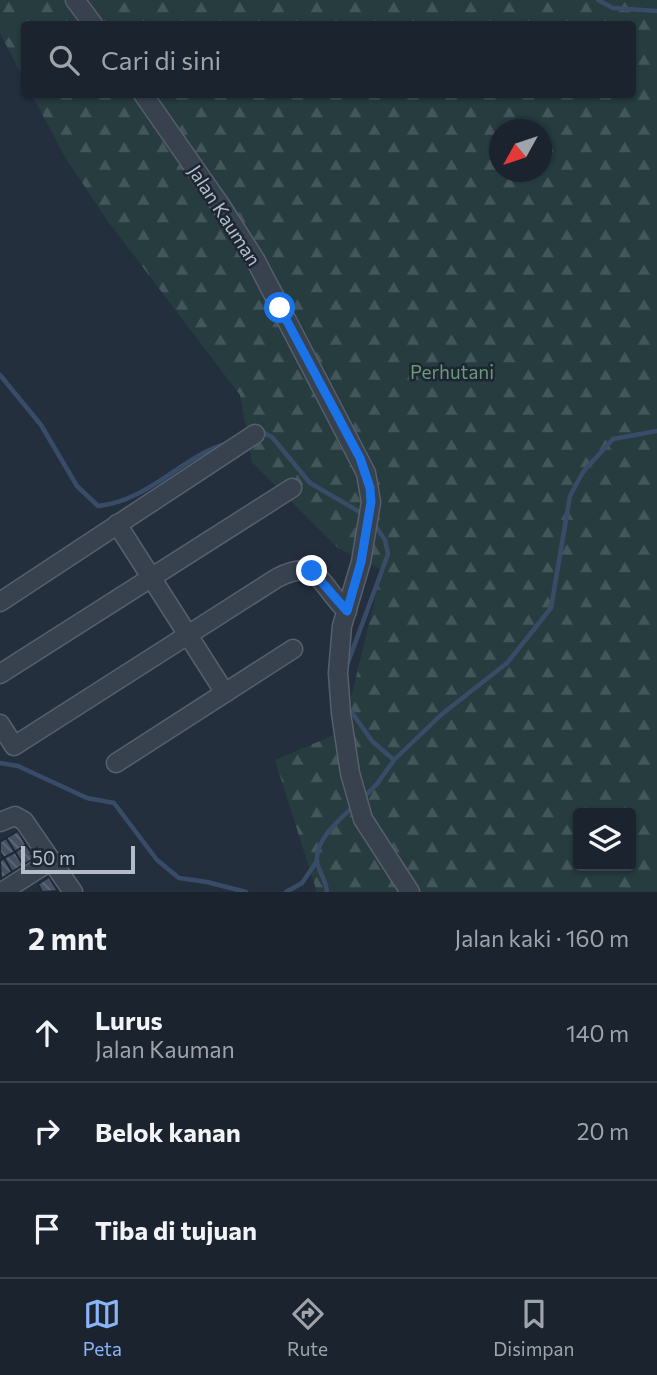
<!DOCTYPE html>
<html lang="id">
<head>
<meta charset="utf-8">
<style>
  body { margin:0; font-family:Commissioner,sans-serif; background:#282f3a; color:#f1f3f6 }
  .controls { position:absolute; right:21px; bottom:21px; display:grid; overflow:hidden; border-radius:7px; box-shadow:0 2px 5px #0004 }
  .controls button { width:63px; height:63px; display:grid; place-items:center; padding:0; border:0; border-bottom:2px solid #39404a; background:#1b232e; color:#f1f3f6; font:35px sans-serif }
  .compass { position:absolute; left:489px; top:119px; width:63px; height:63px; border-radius:50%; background:#1b232e; box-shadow:0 2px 5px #0004; rotate:230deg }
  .scale { position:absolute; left:21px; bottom:18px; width:114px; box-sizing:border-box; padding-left:7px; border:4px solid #b4bcc9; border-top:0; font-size:19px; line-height:24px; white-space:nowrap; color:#b4bcc9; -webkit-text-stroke:5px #1d2633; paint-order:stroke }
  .stop { position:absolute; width:21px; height:21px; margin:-16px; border:5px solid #1a73e8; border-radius:50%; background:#fff }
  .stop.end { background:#1a73e8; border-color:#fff; box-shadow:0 2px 7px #0008 }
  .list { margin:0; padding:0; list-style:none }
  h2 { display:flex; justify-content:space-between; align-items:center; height:91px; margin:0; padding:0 28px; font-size:30px }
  h2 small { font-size:23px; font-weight:400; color:#a0a4aa }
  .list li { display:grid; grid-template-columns:46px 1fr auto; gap:21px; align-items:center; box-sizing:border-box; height:98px; padding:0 28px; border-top:2px solid #39404a }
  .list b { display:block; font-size:26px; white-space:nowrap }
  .list p { margin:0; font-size:23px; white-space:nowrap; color:#a0a4aa }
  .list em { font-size:23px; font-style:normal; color:#a0a4aa }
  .icon { flex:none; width:38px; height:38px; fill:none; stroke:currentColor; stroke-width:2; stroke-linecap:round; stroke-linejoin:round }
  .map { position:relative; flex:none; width:657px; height:892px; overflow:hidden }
  .search { position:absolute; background:#1b232e; box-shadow:0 2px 5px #0004; left:21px; right:21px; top:21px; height:77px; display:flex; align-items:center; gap:18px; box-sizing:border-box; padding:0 24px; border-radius:7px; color:#a0a4aa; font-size:26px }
  .sheet { height:385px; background:#1b232e }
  nav { display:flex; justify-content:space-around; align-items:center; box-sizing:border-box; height:98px; border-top:2px solid #39404a; background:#1b232e; font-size:19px; color:#a0a4aa }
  nav a { display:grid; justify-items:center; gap:4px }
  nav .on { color:#8ab4f8 }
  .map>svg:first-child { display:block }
  .forest { fill:url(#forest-firs); fill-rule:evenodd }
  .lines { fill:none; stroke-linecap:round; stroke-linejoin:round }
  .stream { stroke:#394c67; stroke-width:4.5 }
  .building { fill:url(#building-back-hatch); stroke:#1f2835; stroke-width:2 }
  .street-casing { stroke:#565f6c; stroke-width:21 }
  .street { stroke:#38414e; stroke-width:18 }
  .route { stroke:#1a73e8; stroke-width:9 }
  .labels { text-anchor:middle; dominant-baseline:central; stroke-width:5; stroke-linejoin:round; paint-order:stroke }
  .street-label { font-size:19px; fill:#b4bcc9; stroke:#1d2633 }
  .park-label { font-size:19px; fill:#6b9a76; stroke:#1d2633 }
</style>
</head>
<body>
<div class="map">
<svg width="657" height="892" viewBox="0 0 657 892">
  <defs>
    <pattern id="forest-firs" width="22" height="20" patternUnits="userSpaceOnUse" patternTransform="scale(1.75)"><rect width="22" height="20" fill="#263c3f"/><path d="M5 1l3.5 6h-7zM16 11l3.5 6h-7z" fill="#435659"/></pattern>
    <pattern id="building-back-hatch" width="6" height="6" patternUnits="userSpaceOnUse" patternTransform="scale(1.75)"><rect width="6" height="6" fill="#455162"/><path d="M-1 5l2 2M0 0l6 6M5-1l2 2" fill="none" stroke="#5d6877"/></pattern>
  </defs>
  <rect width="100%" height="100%" fill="#242f3e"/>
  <!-- forest -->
  <path class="forest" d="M0 0H657V892H317L275 760 353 727 351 698 382 570 338 548 252 462 240 395 107 220 65 157 32 95 632 94V24H24V80L0 33ZM500 130H542V172H500ZM578 813H631V866H578Z"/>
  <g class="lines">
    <!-- stream -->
    <g class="stream">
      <polyline points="598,0 613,8 657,11"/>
      <path d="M0 375 41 425 77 486 98 506C136 503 168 473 200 455 208 450 217 447 225 444"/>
      <polyline points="260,431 272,437 310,483 365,515"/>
      <polyline points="347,665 388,554 385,540 374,524"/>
      <polyline points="348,707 372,741 394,760 442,714 507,663 551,608 570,496 583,472 613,439 657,431"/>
      <polyline points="0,763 18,766 87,798 114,803 157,860 179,878 207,882 246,892"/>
      <polyline points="363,798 377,784 394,760"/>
      <polyline points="286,892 302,883 317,861"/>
      <path d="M327 892C326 879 318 871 317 861 315 840 340 819 354 806"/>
    </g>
  </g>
  <!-- building -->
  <g class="building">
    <polygon points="18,831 26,845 15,852 6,838"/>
    <polygon points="6,838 15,852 4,858 0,852 0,842"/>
    <polygon points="26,845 35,858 23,865 15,852"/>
    <polygon points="15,852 23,865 12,872 4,858"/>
    <polygon points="4,858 12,872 1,879 0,861"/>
    <polygon points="49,877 58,891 42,892 38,884"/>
  </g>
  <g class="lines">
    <!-- street casing -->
    <g class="street-casing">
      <g id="street">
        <polyline points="75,0 93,24"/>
        <polyline points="143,94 221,206 256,261 366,473 371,502 361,562 342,626 338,673 341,713 350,773 363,819 410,892"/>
        <polyline points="117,524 225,693"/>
        <polyline points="0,602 255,434"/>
        <polyline points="0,674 292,488"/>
        <path d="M0 724 14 746 277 578C320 556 319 585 347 611"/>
        <polyline points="116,763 293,649"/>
        <polyline points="0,822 15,816 24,821 73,892"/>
        <polyline points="2,892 52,860"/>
      </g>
    </g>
    <!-- street -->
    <use href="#street" class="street"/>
  </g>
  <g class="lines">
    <!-- route -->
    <polyline class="route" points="280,308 360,458 370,488 371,502 361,562 347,611 312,571"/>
  </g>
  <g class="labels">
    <!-- street labels -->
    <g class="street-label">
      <text transform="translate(225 215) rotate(57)">Jalan Kauman</text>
    </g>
    <!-- park labels -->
    <g class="park-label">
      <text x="452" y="371">Perhutani</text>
    </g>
  </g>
</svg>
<div class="controls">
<button><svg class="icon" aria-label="layers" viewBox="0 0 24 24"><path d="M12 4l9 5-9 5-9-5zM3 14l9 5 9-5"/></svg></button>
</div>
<svg class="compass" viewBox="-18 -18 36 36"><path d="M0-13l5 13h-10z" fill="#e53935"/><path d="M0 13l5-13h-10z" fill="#a0a4aa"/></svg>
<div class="scale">50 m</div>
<div class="stop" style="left:280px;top:308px"></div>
<div class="stop end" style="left:312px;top:571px"></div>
<div class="search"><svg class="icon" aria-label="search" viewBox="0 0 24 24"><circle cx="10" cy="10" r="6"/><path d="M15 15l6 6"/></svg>Cari di sini</div>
</div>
<section class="sheet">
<h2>2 mnt<small>Jalan kaki · 160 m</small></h2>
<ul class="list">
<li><svg class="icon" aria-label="ahead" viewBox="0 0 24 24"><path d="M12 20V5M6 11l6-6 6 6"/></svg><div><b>Lurus</b><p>Jalan Kauman</p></div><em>140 m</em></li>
<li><svg class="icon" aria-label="right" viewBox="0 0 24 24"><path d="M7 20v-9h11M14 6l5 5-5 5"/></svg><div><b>Belok kanan</b></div><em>20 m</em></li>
<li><svg class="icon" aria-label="arrive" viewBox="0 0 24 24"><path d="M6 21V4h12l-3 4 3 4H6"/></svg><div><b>Tiba di tujuan</b></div></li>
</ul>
</section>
<nav>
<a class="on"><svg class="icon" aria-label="map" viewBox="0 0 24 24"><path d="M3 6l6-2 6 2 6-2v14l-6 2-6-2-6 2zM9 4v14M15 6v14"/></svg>Peta</a>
<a><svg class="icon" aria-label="directions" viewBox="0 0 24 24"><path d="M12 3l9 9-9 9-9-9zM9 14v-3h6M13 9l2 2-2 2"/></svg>Rute</a>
<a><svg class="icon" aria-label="saved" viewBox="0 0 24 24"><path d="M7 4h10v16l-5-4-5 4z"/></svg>Disimpan</a>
</nav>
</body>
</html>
